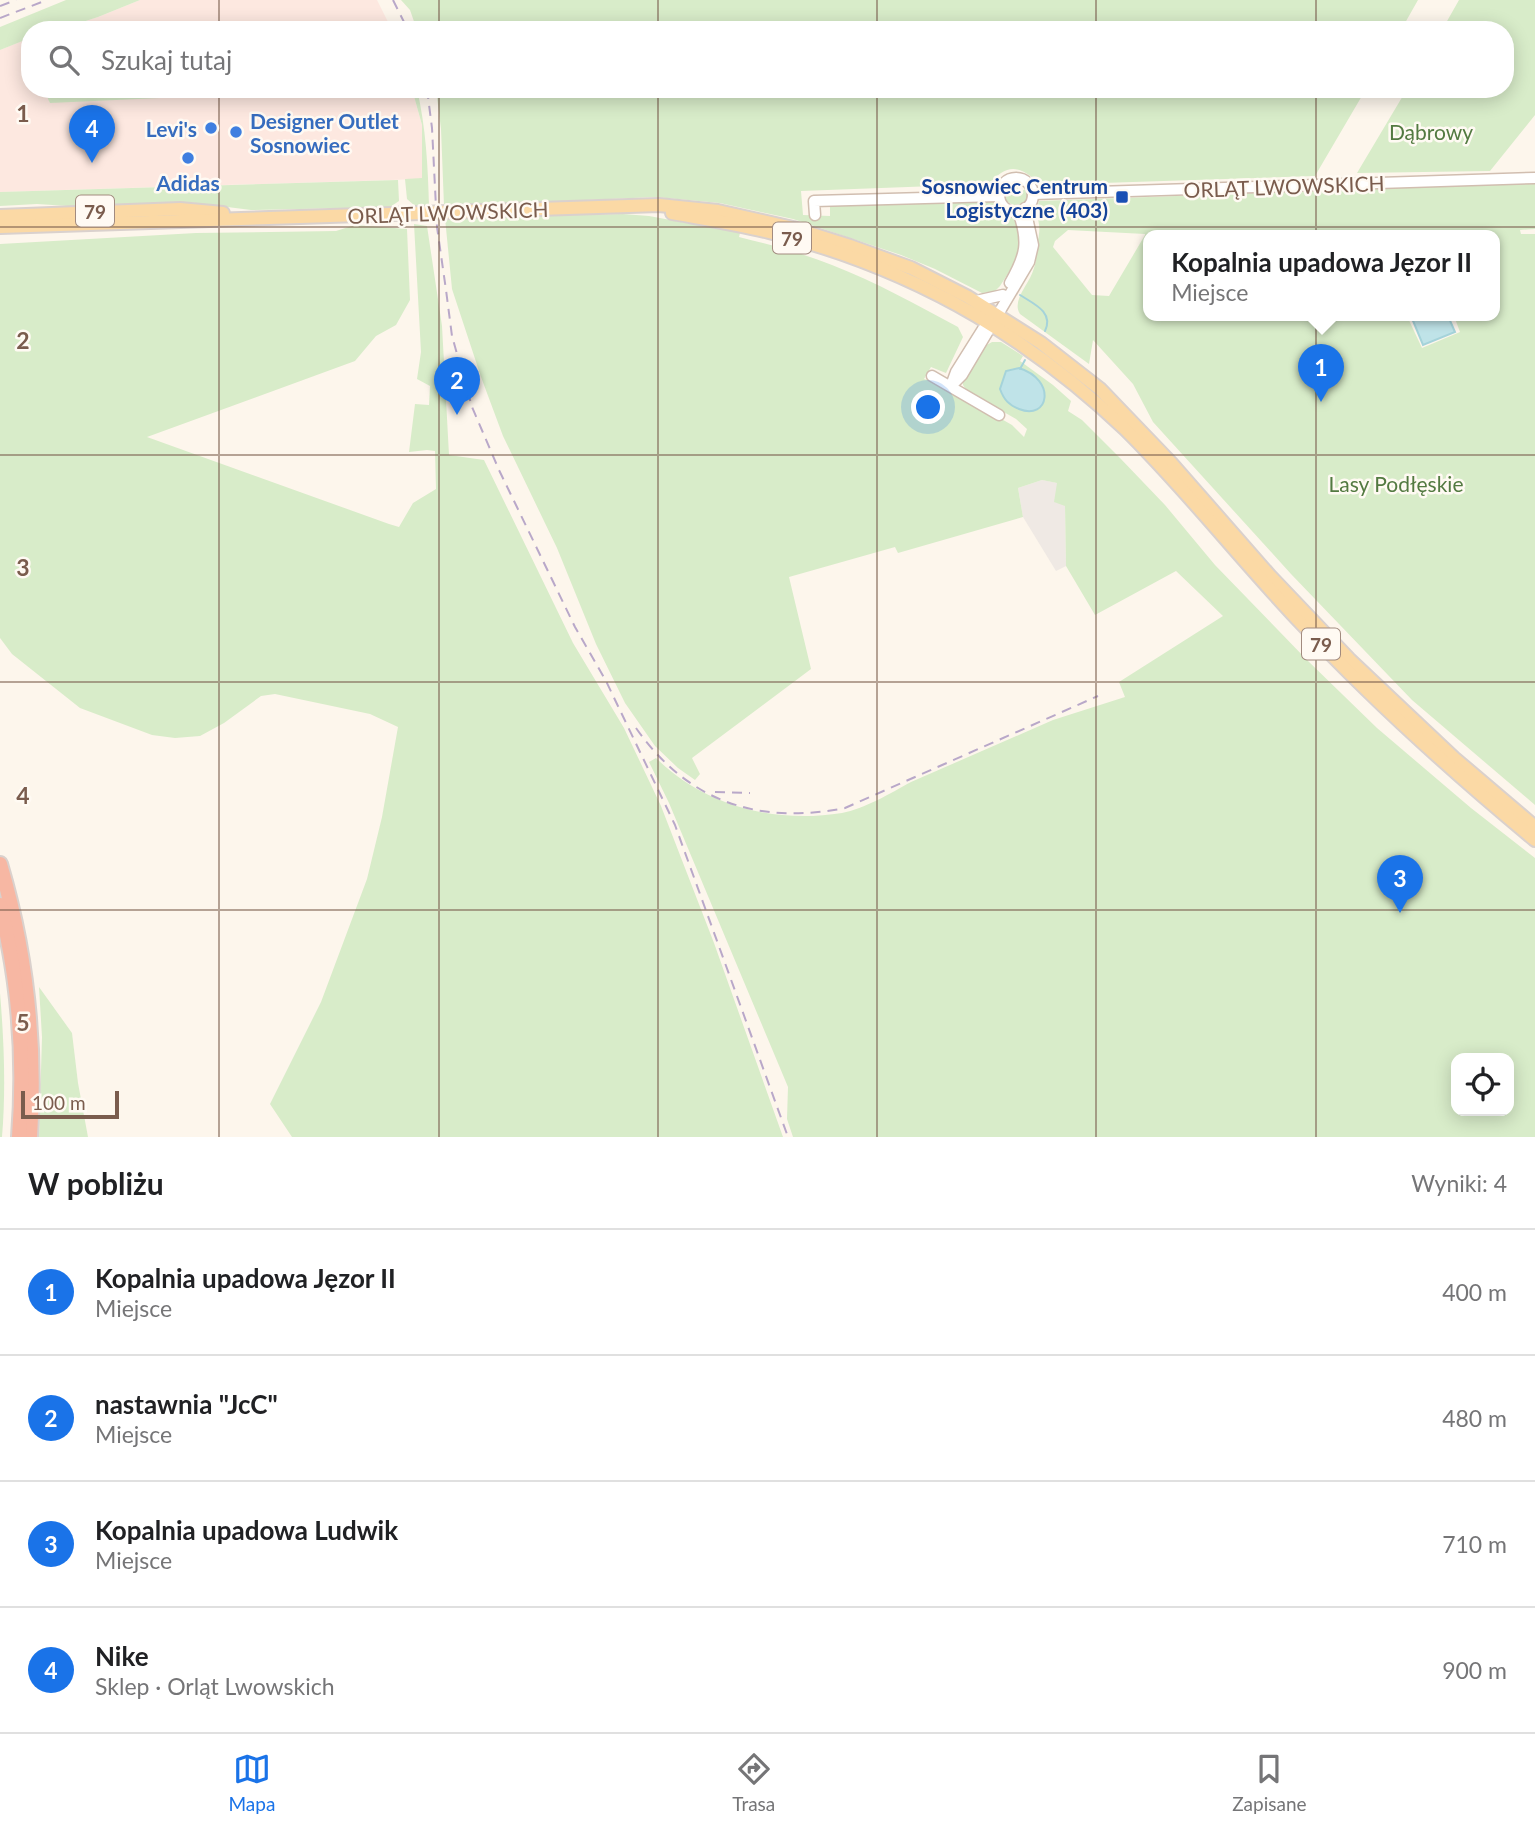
<!DOCTYPE html>
<html lang="pl">
<head>
<meta charset="utf-8">
<style>
  body { margin:0; font-family:Lato,sans-serif; background:#f6f6f6; color:#202124 }
  .controls { position:absolute; right:21px; bottom:21px; display:grid; overflow:hidden; border-radius:14px; box-shadow:0 4px 18px #0003 }
  .controls button { width:63px; height:63px; display:grid; place-items:center; padding:0; border:0; border-bottom:2px solid #e0e0e0; background:#fff; color:#202124; font:35px sans-serif }
  .scale { position:absolute; left:21px; bottom:18px; width:98px; box-sizing:border-box; padding-left:7px; border:4px solid #7a5c4d; border-top:0; font-size:19px; line-height:24px; white-space:nowrap; color:#7a5c4d; -webkit-text-stroke:5px #fffaf3; paint-order:stroke }
  .you { position:absolute; left:929px; top:408px; width:24px; height:24px; margin:-18px; border:5px solid #fff; border-radius:50%; background:#1a73e8; box-shadow:0 0 0 10px #1a73e833 }
  .badge { display:grid; place-items:center; width:46px; height:46px; border-radius:50%; background:#1a73e8; color:#fff; font-size:23px; font-weight:700 }
  .pin { position:absolute; translate:-50% -58px; filter:drop-shadow(0 2px 4px #0008) }
  .pin::after { content:''; position:absolute; top:37px; width:24px; height:21px; background:inherit; clip-path:polygon(0 0,100% 0,50% 100%) }
  .popup { position:absolute; left:1143px; top:230px; width:357px; height:91px; box-sizing:border-box; display:grid; place-content:center; border-radius:14px; background:#fff; filter:drop-shadow(0 2px 5px #0005); font-size:23px; white-space:nowrap; color:#757577 }
  .popup b { font-size:26px; color:#202124 }
  .popup::after { content:''; position:absolute; left:50%; top:100%; margin-left:-14px; border:14px solid transparent; border-top-color:#fff }
  .list { margin:0; padding:0; list-style:none }
  h2 { display:flex; justify-content:space-between; align-items:center; height:91px; margin:0; padding:0 28px; font-size:30px }
  h2 small { font-size:23px; font-weight:400; color:#757577 }
  .list li { display:grid; grid-template-columns:46px 1fr auto; gap:21px; align-items:center; box-sizing:border-box; height:126px; padding:0 28px; border-top:2px solid #e0e0e0 }
  .list b { display:block; font-size:26px; white-space:nowrap }
  .list p { margin:0; font-size:23px; white-space:nowrap; color:#757577 }
  .list em { font-size:23px; font-style:normal; color:#757577 }
  .icon { flex:none; width:38px; height:38px; fill:none; stroke:currentColor; stroke-width:2; stroke-linecap:round; stroke-linejoin:round }
  .map { position:relative; flex:none; width:1535px; height:1137px; overflow:hidden }
  .search { position:absolute; background:#fff; box-shadow:0 4px 18px #0003; left:21px; right:21px; top:21px; height:77px; display:flex; align-items:center; gap:18px; box-sizing:border-box; padding:0 24px; border-radius:28px; color:#757577; font-size:26px }
  .sheet { height:595px; background:#fff }
  nav { display:flex; justify-content:space-around; align-items:center; box-sizing:border-box; height:98px; border-top:2px solid #e0e0e0; background:#fff; font-size:19px; color:#757577 }
  nav a { display:grid; justify-items:center; gap:4px }
  nav .on { color:#1a73e8 }
  .map>svg:first-child { display:block }
  .commercial { fill:#fde8e0 }
  .industrial { fill:#efe9e4 }
  .green { fill:#d8ecc9; fill-rule:evenodd }
  .water { fill:#bfe3e8; stroke:#a5d3da; stroke-width:2 }
  .lines { fill:none; stroke-linecap:round; stroke-linejoin:round }
  .stream { stroke:#a5d3da; stroke-width:2 }
  .minor-casing { stroke:#d1beb0; stroke-width:13 }
  .major-casing { stroke:#dad1cd; stroke-width:16 }
  .highway-casing { stroke:#dad1cd; stroke-width:18 }
  .minor { stroke:#fff; stroke-width:10 }
  .major { stroke:#fbd9a5; stroke-width:12 }
  .highway { stroke:#f7b7a3; stroke-width:14 }
  .rail { stroke:#b9a8c9; stroke-width:2; stroke-dasharray:10 7; stroke-linecap:butt }
  .major-bridge-casing { stroke:#dad1cd; stroke-width:16; stroke-linecap:butt }
  .major-bridge { stroke:#fbd9a5; stroke-width:12 }
  .grid { fill:none; stroke:#7a5c4d; stroke-width:2; stroke-opacity:0.55 }
  .shop-dot { fill:#3f7fe0; stroke:#fffaf3; stroke-width:2.5 }
  .transit-dot { fill:#1a4fb4; stroke:#fffaf3; stroke-width:2.5 }
  .labels { text-anchor:middle; dominant-baseline:central; stroke-width:5; stroke-linejoin:round; paint-order:stroke }
  .shield { fill:#fffaf3; stroke:#a28b7f; stroke-width:2 }
  .shield-label { font-size:19px; font-weight:bold; fill:#7a5c4d }
  .shop-label { font-size:21px; font-weight:bold; fill:#366cbe; stroke:#fffaf3; text-anchor:start }
  .park-label { font-size:21px; fill:#537a41; stroke:#fffaf3 }
  .transit-label { font-size:21px; font-weight:bold; fill:#164399; stroke:#fffaf3; text-anchor:end }
  .street-label { font-size:21px; fill:#7a5c4d; stroke:#fffaf3 }
  .grid-label { font-size:23px; text-anchor:middle; font-weight:bold; fill:#7a5c4d; stroke:#fffaf3; stroke-width:5; stroke-linejoin:round; paint-order:stroke }
</style>
</head>
<body>
<div class="map">
<svg width="1535" height="1137" viewBox="0 0 1535 1137">
  <rect width="100%" height="100%" fill="#fdf6ec"/>
  <!-- commercial -->
  <g class="commercial">
    <polygon points="140,0 377,0 392,30 58,30 98,17"/>
    <polygon points="30,38 30,89 412,89 422,125 422,179 0,192 0,50"/>
  </g>
  <!-- industrial -->
  <polygon class="industrial" points="1042,480 1057,483 1065,506 1066,566 1056,571 1023,517 1018,488"/>
  <!-- green -->
  <g class="green">
    <polygon points="66,0 140,0 98,17 58,30 30,30 30,38 0,50 0,27"/>
    <polygon points="401,0 1418,0 1401,30 417,30 410,10"/>
    <polygon points="1459,0 1535,0 1535,115 1490,171 1357,173 1407,89 1505,89 1505,30 1442,30"/>
    <polygon points="47,89 152,89 160,98 50,103 48,99"/>
    <path d="M412 89H417C426 128 428 167 429 206H415L407 199 405 179 422 178V125Z"/>
    <path d="M436 89H1366L1315 176 1040 185C1030 174 1016 163 1001 173 996 176 993 181 988 184L801 191 803 215 830 216V206L996 202 1004 211 1014 215 1017 220 1023 243 1019 244 1020 255 1000 286 994 292 982 293 935 269 901 255 793 219 720 203 656 197 444 206 441 129Z"/>
    <polygon points="398,180 399,201 390,207 251,210 188,202 68,206 37,204 0,206 0,192"/>
    <path d="M1015 182H1019L1017 190 1019 193 1027 188C1038 224 979 197 1015 182Z"/>
    <path d="M1535 183V229L1520 230 1521 234H1535V805L1412 700 1291 574 1153 422 1133 384 1093 340 1089 364 1020 314C1011 300 1030 284 1034 268 1037 260 1036 253 1036 245 1037 242 1039 238 1039 234 1041 221 1034 215 1039 201ZM1068 230 1145 234V235L1109 296 1092 295 1053 247 1055 241ZM1474 232V236H1494V316H1454L1460 332 1422 348 1407 316H1148V236H1452Z"/>
    <path d="M623 214 649 216 740 233 739 237C771 245 802 253 832 265 876 282 917 305 958 327L963 337 946 373 931 367 924 379 940 384 1012 425 1024 437 1027 429 1016 419 967 391 963 385V378L985 346 992 342H1001L1023 356 1020 361 1053 385 1071 401 1068 411 1082 420 1120 458 1165 505 1215 565 1307 660 1377 728 1471 808 1535 858V1137H793L787 1119 788 1087 669 803 649 762 656 758C705 806 774 824 842 813 864 809 891 793 911 782L1053 720 1125 697 1119 682 1223 616 1176 571 1095 615 1066 566 1065 506 1054 502 1057 483 1042 480 1018 488 1023 517 898 553 895 547 789 577 811 669 692 758 700 774 695 780 678 768 655 746 625 703 596 644 557 548 503 436 481 377 452 289 445 218ZM1456 1058H1509V1111H1456Z"/>
    <polygon points="414,224 427,226 442,326 449,455 484,460 573,643 624,728 661,806 714,943 783,1137 292,1137 270,1104 321,1002 367,879 382,817 398,727 370,714 275,694 261,696 224,723 200,736 175,738 152,735 80,708 12,654 0,638 0,244 196,233 336,231 355,225 407,229 410,300 396,325 376,336 355,361 147,437 389,524 399,527 413,503 436,489 435,451 427,450 409,452 415,404 429,405 430,386 417,379 421,352"/>
    <polygon points="39,987 72,1033 78,1083 88,1137 39,1137 42,1037"/>
    <path d="M0 993C4 1041 6 1089 2 1137H0Z"/>
  </g>
  <!-- water -->
  <g class="water">
    <polygon points="1411,316 1448,316 1455,332 1423,345"/>
    <path d="M1019 368C1057 380 1049 421 1019 409 1009 405 1004 400 1000 389L1006 371Z"/>
  </g>
  <g class="lines">
    <!-- stream -->
    <g class="stream">
      <path d="M1020 295C1034 304 1054 312 1045 331"/>
      <polyline points="1020,369 1025,360"/>
    </g>
    <!-- minor casing -->
    <g class="minor-casing">
      <g id="minor">
        <circle cx="1016" cy="195" r="17"/>
        <polyline points="1033,194 1535,178"/>
        <polyline points="815,215 814,201 999,196"/>
        <path d="M1010 283C1026 255 1029 242 1018 211"/>
        <polyline points="976,301 1003,295"/>
        <polyline points="932,376 999,415"/>
        <polyline points="952,383 956,372 983,329"/>
        <polyline points="951,386 962,375 1029,262 1033,245 1025,208"/>
      </g>
    </g>
    <!-- major casing -->
    <g class="major-casing">
      <g id="major">
        <polyline points="448,212 659,205 718,211 793,228 850,246 911,268 968,297 1041,343 1100,389 1171,463 1270,576 1349,659 1454,758 1535,827"/>
        <path d="M672 213C705 219 737 224 769 232 842 250 912 278 977 316 1030 348 1080 386 1125 429 1187 490 1241 560 1302 624 1374 701 1453 772 1535 840"/>
        <polyline points="0,216 180,209 223,213"/>
        <polyline points="0,227 421,213"/>
      </g>
    </g>
    <!-- highway casing -->
    <g class="highway-casing">
      <g id="highway">
        <path d="M0 864C26 952 36 1046 30 1137"/>
        <path d="M0 905C19 980 25 1060 19 1137"/>
      </g>
    </g>
    <!-- minor -->
    <use href="#minor" class="minor"/>
    <!-- major -->
    <use href="#major" class="major"/>
    <!-- highway -->
    <use href="#highway" class="highway"/>
    <!-- rail -->
    <g class="rail">
      <polyline points="393,0 408,30"/>
      <polyline points="0,6 16,0"/>
      <polyline points="0,18 47,0"/>
      <polyline points="427,89 432,128 437,227 446,290 452,336 472,407 499,470 575,627 606,681 675,825 788,1137"/>
      <path d="M636 728C688 802 758 825 845 808L1098 696"/>
      <polyline points="715,792 750,793"/>
    </g>
    <!-- major-bridge casing -->
    <g class="major-bridge-casing">
      <polyline id="major-bridge" points="421,213 448,212"/>
    </g>
    <!-- major-bridge -->
    <use href="#major-bridge" class="major-bridge"/>
  </g>
  <!-- grid -->
  <path class="grid" d="M219 0V30M439 0V30M658 0V30M877 0V30M1096 0V30M1316 0V30M219 89V1137M439 89V1137M658 89V1137M877 89V1137M1096 89V1137M1316 89V1137M0 227H1535M0 455H1535M0 682H1535M0 910H1535"/>
  <!-- markers -->
  <g class="shop-dot">
    <circle cx="211" cy="128" r="7"/>
    <circle cx="236" cy="132" r="7"/>
    <circle cx="188" cy="158" r="7"/>
  </g>
  <rect class="transit-dot" x="1115" y="190" width="14" height="14" rx="3.5"/>
  <g class="labels">
    <!-- shield labels -->
    <g class="shield">
      <rect x="76" y="195.5" width="38" height="31" rx="5"/>
      <rect x="773" y="222.5" width="38" height="31" rx="5"/>
      <rect x="1302" y="628.5" width="38" height="31" rx="5"/>
    </g>
    <g class="shield-label">
      <text x="95" y="211">79</text>
      <text x="792" y="238">79</text>
      <text x="1321" y="644">79</text>
    </g>
    <!-- shop labels -->
    <g class="shop-label">
      <text x="250" y="120">Designer Outlet<tspan x="250" dy="24">Sosnowiec</tspan></text>
      <text x="197" y="128" text-anchor="end">Levi's</text>
      <text x="188" y="182" text-anchor="middle">Adidas</text>
    </g>
    <!-- park labels -->
    <g class="park-label">
      <text x="1431" y="131">Dąbrowy</text>
      <text x="1396" y="483">Lasy Podłęskie</text>
    </g>
    <!-- transit labels -->
    <g class="transit-label">
      <text x="1108" y="185">Sosnowiec Centrum<tspan x="1108" dy="24">Logistyczne (403)</tspan></text>
    </g>
    <!-- street labels -->
    <g class="street-label">
      <text transform="translate(1284 186) rotate(-2)">ORLĄT LWOWSKICH</text>
      <text transform="translate(448 212) rotate(-2)">ORLĄT LWOWSKICH</text>
    </g>
  </g>
  <g class="grid-label">
    <text x="23" y="122">1</text>
    <text x="23" y="349">2</text>
    <text x="23" y="576">3</text>
    <text x="23" y="804">4</text>
    <text x="23" y="1031">5</text>
  </g>
</svg>
<div class="controls">
<button><svg class="icon" aria-label="locate" viewBox="0 0 24 24"><circle cx="12" cy="12" r="6"/><path d="M12 2v4M12 18v4M2 12h4M18 12h4"/></svg></button>
</div>
<div class="scale">100 m</div>
<div class="you"></div>
<div class="pin badge" style="left:1321px;top:402px">1</div>
<div class="popup"><b>Kopalnia upadowa Jęzor II</b>Miejsce</div>
<div class="pin badge" style="left:457px;top:415px">2</div>
<div class="pin badge" style="left:1400px;top:913px">3</div>
<div class="pin badge" style="left:92px;top:163px">4</div>
<div class="search"><svg class="icon" aria-label="search" viewBox="0 0 24 24"><circle cx="10" cy="10" r="6"/><path d="M15 15l6 6"/></svg>Szukaj tutaj</div>
</div>
<section class="sheet">
<h2>W pobliżu<small>Wyniki: 4</small></h2>
<ul class="list">
<li><span class="badge">1</span><div><b>Kopalnia upadowa Jęzor II</b><p>Miejsce</p></div><em>400 m</em></li>
<li><span class="badge">2</span><div><b>nastawnia &quot;JcC&quot;</b><p>Miejsce</p></div><em>480 m</em></li>
<li><span class="badge">3</span><div><b>Kopalnia upadowa Ludwik</b><p>Miejsce</p></div><em>710 m</em></li>
<li><span class="badge">4</span><div><b>Nike</b><p>Sklep · Orląt Lwowskich</p></div><em>900 m</em></li>
</ul>
</section>
<nav>
<a class="on"><svg class="icon" aria-label="map" viewBox="0 0 24 24"><path d="M3 6l6-2 6 2 6-2v14l-6 2-6-2-6 2zM9 4v14M15 6v14"/></svg>Mapa</a>
<a><svg class="icon" aria-label="directions" viewBox="0 0 24 24"><path d="M12 3l9 9-9 9-9-9zM9 14v-3h6M13 9l2 2-2 2"/></svg>Trasa</a>
<a><svg class="icon" aria-label="saved" viewBox="0 0 24 24"><path d="M7 4h10v16l-5-4-5 4z"/></svg>Zapisane</a>
</nav>
</body>
</html>
